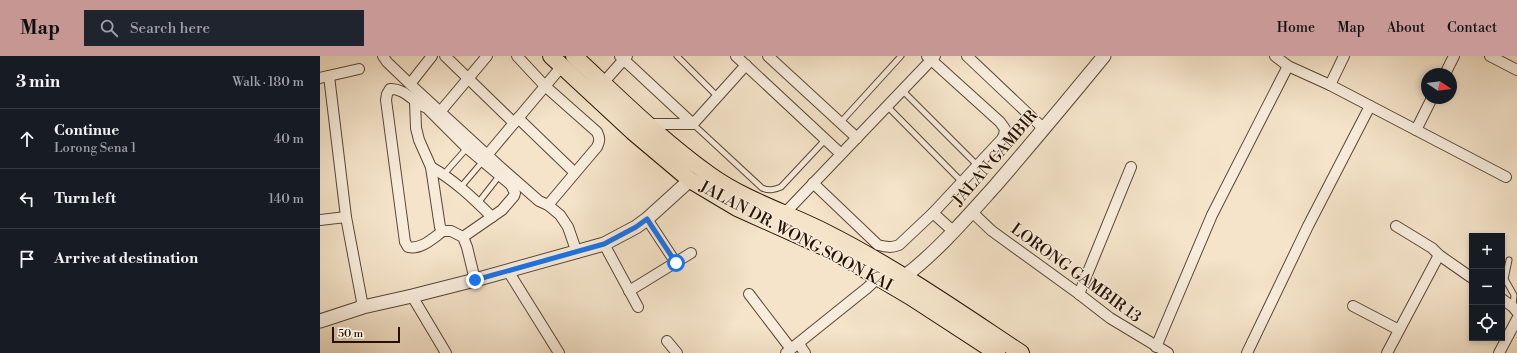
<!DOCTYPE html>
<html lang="en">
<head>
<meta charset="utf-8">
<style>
  body { margin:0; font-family:"Libre Bodoni",serif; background:#20242c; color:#f1f3f6 }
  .controls { position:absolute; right:12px; bottom:12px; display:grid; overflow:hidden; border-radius:0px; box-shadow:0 2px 6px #0003 }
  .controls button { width:36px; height:36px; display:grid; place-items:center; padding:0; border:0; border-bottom:1px solid #363941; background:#171b24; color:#f1f3f6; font:20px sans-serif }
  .compass { position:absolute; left:1101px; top:12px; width:36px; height:36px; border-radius:50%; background:#171b24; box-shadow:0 2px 6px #0003; rotate:103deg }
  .scale { position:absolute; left:12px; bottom:10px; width:68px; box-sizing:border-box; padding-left:4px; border:2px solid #271202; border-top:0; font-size:11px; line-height:14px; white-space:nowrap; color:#271202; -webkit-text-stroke:3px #f8eddd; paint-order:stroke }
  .stop { position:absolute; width:12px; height:12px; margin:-9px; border:3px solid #1a73e8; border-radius:50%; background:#fff }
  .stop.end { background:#1a73e8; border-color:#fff; box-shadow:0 1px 4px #0008 }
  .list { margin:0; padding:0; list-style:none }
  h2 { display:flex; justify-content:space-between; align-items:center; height:52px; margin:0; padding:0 16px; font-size:17px }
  h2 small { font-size:13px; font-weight:400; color:#9ea1a6 }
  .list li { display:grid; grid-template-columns:26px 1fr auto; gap:12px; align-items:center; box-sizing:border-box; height:60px; padding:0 16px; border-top:1px solid #363941 }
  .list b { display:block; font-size:15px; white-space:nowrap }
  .list p { margin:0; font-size:13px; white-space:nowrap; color:#9ea1a6 }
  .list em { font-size:13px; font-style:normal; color:#9ea1a6 }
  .icon { flex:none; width:22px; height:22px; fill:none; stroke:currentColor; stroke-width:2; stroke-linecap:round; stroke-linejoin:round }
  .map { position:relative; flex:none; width:1197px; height:297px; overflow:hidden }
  header { display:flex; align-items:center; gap:24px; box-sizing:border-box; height:56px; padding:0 20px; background:#c59692; color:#111 }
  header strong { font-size:19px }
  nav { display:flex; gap:22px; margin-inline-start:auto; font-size:14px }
  .search { width:280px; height:36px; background:#20242c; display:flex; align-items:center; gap:10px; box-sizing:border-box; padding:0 14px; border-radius:0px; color:#9ea1a6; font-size:15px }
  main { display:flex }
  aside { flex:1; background:#171b24 }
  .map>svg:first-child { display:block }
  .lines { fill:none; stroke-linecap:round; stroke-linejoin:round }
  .service-casing { stroke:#5a4634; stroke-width:7 }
  .minor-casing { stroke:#5a4634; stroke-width:12 }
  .tertiary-casing { stroke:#5a4634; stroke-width:15 }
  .primary-casing { stroke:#271202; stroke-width:18 }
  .service { stroke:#f8eddd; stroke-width:5 }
  .minor { stroke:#f8eddd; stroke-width:10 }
  .tertiary { stroke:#f8eddd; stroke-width:13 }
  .primary { stroke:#f5e4ca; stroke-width:16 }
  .route { stroke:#1a73e8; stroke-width:5 }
  .labels { text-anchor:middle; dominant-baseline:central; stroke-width:3; stroke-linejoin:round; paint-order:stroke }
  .street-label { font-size:16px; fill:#271202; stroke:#f8eddd }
</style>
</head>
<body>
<header>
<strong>Map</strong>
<div class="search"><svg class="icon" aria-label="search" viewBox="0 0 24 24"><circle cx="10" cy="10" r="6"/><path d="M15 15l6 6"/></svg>Search here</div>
<nav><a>Home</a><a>Map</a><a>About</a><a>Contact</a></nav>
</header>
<main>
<aside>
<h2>3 min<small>Walk · 180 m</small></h2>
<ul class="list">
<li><svg class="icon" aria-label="ahead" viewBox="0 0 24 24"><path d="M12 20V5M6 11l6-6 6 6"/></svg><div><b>Continue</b><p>Lorong Sena 1</p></div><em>40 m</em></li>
<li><svg class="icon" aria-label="left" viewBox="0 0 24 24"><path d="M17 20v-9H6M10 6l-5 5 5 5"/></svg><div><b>Turn left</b></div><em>140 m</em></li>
<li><svg class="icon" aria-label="arrive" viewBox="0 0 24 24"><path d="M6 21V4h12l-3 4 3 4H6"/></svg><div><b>Arrive at destination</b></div></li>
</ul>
</aside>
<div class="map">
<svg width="1197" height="297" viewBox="0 0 1197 297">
  <rect width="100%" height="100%" fill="#f5e4ca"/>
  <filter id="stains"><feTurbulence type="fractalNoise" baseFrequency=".005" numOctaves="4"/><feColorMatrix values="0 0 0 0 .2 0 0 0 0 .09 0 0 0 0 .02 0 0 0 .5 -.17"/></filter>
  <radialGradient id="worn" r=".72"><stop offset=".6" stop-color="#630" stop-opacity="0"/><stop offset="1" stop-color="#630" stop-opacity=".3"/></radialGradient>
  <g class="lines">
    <!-- service casing -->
    <g class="service-casing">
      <g id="service">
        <polyline points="357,0 397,40"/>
        <polyline points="582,34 657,109"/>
        <polyline points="567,50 641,125"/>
        <polyline points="520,67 581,0"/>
        <path d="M373 68 442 132C449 135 454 134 461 131L506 83"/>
        <polyline points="124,118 147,92"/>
        <polyline points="140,132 163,105"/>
        <polyline points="158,147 180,119"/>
        <polyline points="1189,204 1185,223 1194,239 1193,251"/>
      </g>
    </g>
    <!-- minor casing -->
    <g class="minor-casing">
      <g id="minor">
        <polyline points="63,0 67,6 90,28 178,109 219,145 228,149 240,159 248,171 257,197"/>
        <polyline points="125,0 194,67"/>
        <path d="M197 0 225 30 277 76C280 82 280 85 277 91L228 149"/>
        <polyline points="300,0 373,68"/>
        <polyline points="416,0 521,98"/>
        <polyline points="448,0 537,82"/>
        <polyline points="647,0 724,73"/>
        <polyline points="955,0 968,10 1010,29 1186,121"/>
        <polyline points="1170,0 1197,14"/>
        <polyline points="1125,18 1134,0"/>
        <polyline points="9,20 26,161 43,251"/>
        <polyline points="0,22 39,13"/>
        <polyline points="283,27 307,0"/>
        <polyline points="90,28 112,0"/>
        <polyline points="1010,29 1024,0"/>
        <polyline points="95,45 96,72 99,84 111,111 120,171 123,175 131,175 143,181 147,191 155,224"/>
        <polyline points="120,56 167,0"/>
        <polyline points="198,62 254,116"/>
        <polyline points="328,68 373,68 426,9"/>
        <polyline points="1096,74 1112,42"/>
        <polyline points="168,98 242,10"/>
        <path d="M111 111C134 124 153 142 172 161"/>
        <path d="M493 127 558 189C566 191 571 192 579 189L613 157 682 83 684 79 685 73 680 66 607 0"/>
        <polyline points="652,156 672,175 759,238 790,262 848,297"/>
        <polyline points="613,157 633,175"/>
        <polyline points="464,158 615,0"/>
        <polyline points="327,163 356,207"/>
        <polyline points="0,164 26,161"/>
        <polyline points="1076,170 1112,192 1119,199 1152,222"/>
        <path d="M123 175C113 182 101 194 88 191L85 186 66 44 67 38 70 33C85 32 94 47 107 52L147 92 191 129 195 137 194 140 182 154 143 181"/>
        <polyline points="284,188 318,251"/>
        <polyline points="188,215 239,297"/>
        <polyline points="309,235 371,197"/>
        <polyline points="429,238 471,293"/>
        <polyline points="759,238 811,111"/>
        <polyline points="92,240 126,297"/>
        <polyline points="1182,243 1193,251 1197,256"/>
        <polyline points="1033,250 1079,274"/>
        <polyline points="347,285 357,297"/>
        <polyline points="479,288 485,297"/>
        <polyline points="836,291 892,159 968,10"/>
        <polyline points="466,297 547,232 558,222"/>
        <polyline points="927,297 988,170 1050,50"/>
        <polyline points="1067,297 1119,199"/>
        <polyline points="1179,297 1197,263"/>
      </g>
    </g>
    <!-- tertiary casing -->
    <g class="tertiary-casing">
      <g id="tertiary">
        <path d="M585 220C617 196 648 160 675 130 712 87 748 44 784 0"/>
        <polyline points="0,265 43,251 92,240 155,224 284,188 316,171 327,163 370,124"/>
      </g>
    </g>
    <!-- primary casing -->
    <g class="primary-casing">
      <g id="primary">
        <polyline points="231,0 313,76 370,124 417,152 515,196 591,241 677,297"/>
        <path d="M254 0C298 41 341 84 390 119 425 144 465 156 503 175 573 210 636 254 701 297"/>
      </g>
    </g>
    <!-- service -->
    <use href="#service" class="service"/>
    <!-- minor -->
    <use href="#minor" class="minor"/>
    <!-- tertiary -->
    <use href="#tertiary" class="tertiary"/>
    <!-- primary -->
    <use href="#primary" class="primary"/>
  </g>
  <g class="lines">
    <!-- route -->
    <polyline class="route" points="155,224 284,188 316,171 327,163 356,207"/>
  </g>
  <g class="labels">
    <!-- street labels -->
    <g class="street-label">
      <text transform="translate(675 102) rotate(-49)">JALAN GAMBIR</text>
      <text transform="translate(476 180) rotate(28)">JALAN DR. WONG SOON KAI</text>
      <text transform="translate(756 217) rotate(36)">LORONG GAMBIR 13</text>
    </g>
  </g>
  <rect width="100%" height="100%" filter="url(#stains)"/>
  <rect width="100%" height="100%" fill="url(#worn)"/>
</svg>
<div class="controls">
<button>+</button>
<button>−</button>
<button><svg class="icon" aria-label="locate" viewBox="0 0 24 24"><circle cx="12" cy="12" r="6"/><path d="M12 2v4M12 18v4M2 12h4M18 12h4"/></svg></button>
</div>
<svg class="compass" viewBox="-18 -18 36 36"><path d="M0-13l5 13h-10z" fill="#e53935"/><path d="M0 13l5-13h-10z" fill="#9ea1a6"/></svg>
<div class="scale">50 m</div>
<div class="stop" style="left:356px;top:207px"></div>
<div class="stop end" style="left:155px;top:224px"></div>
</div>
</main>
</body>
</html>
